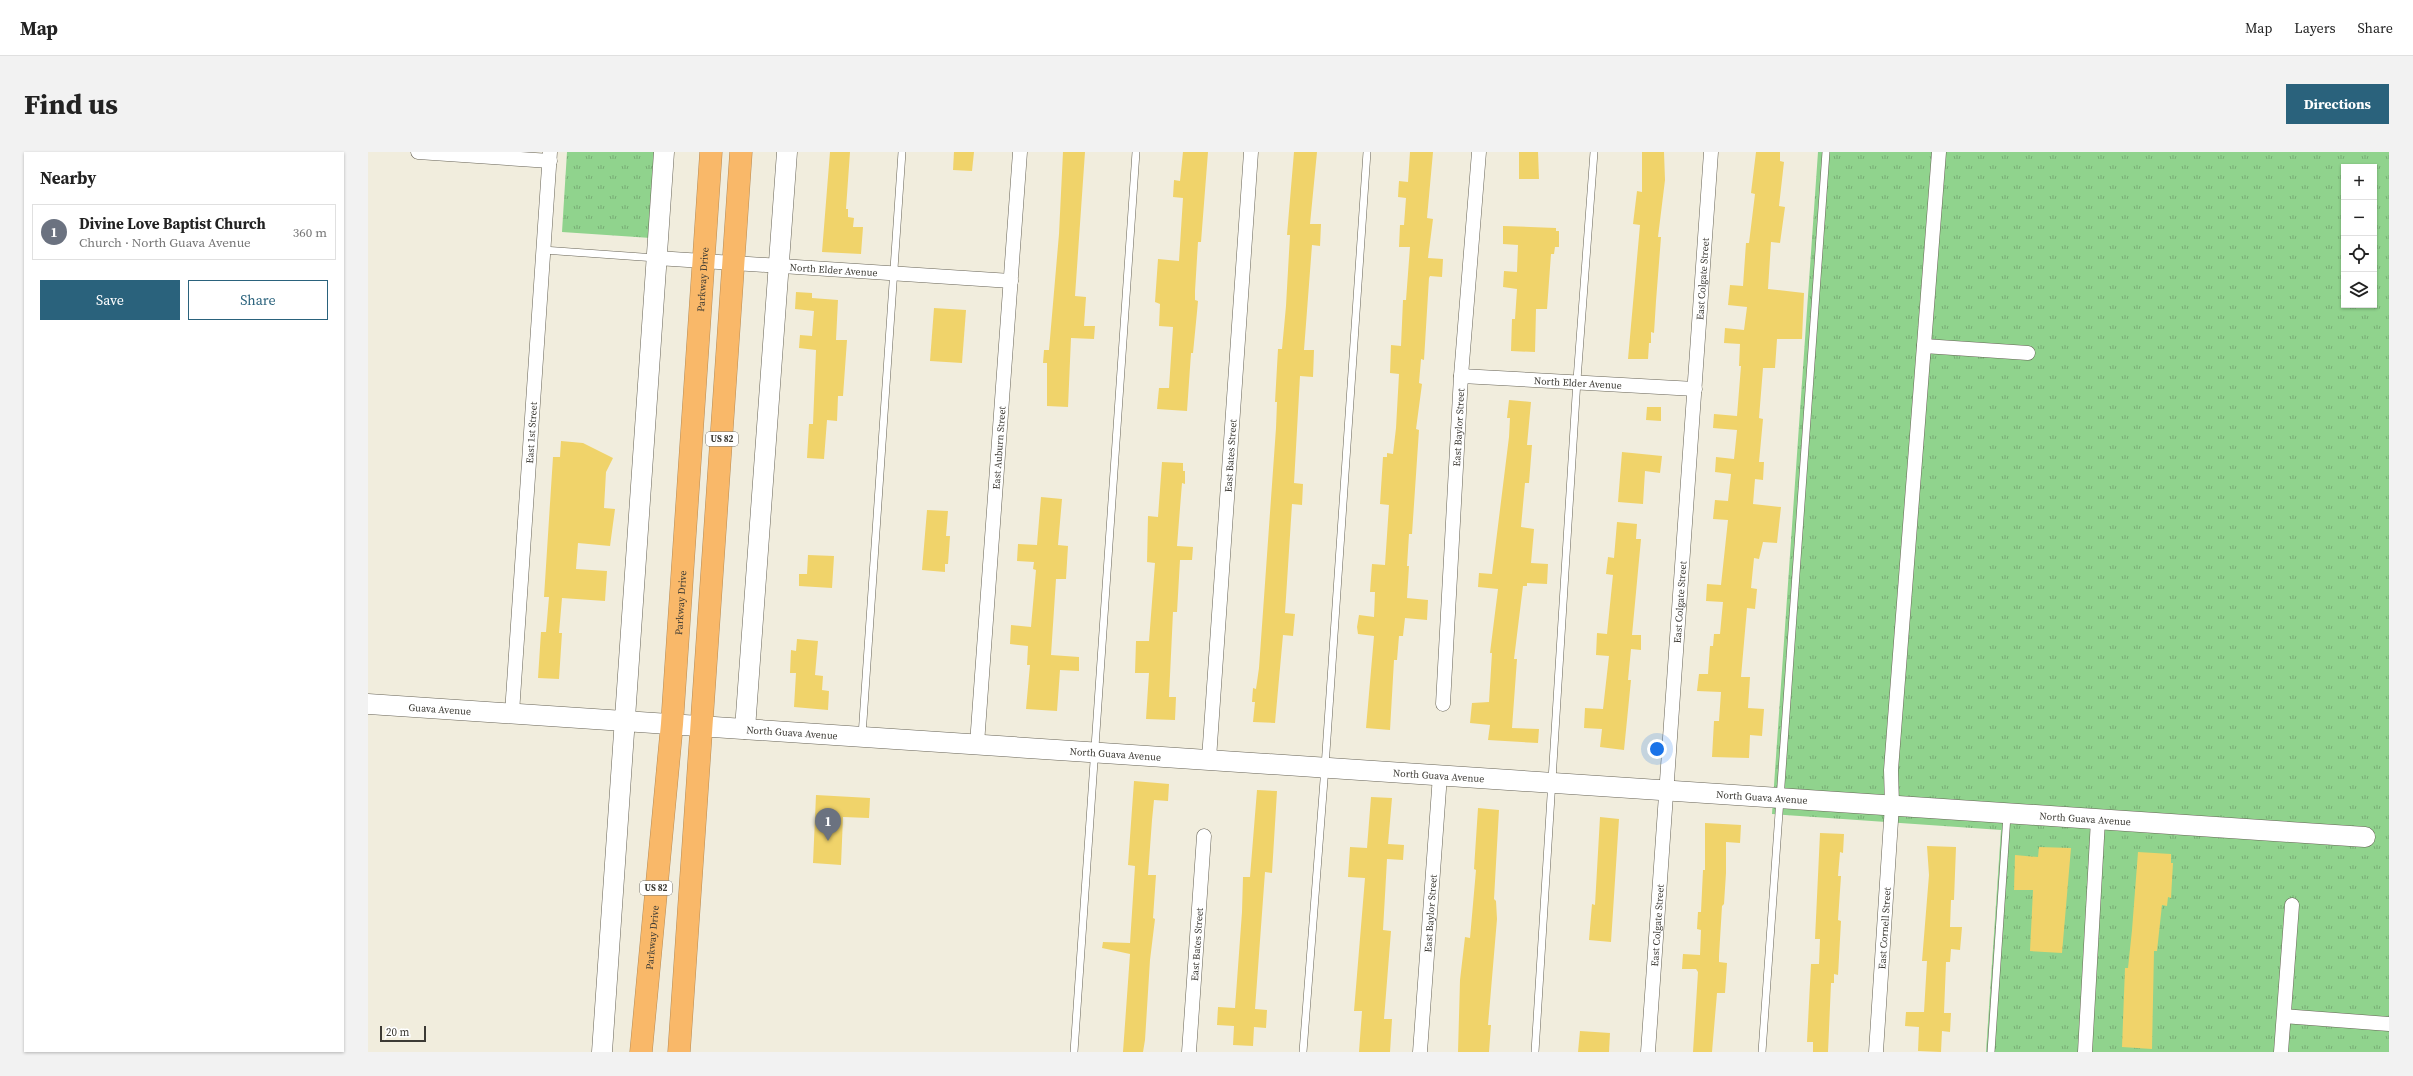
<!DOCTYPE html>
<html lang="en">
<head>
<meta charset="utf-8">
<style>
  body { margin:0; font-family:"Source Serif 4",serif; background:#f2f2f2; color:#222 }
  .controls { position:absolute; right:12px; top:12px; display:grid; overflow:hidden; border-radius:0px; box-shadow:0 1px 3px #0004 }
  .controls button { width:36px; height:36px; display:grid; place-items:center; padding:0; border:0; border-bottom:1px solid #e0e0e0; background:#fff; color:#222; font:20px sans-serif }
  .scale { position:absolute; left:12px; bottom:10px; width:46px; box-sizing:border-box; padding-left:4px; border:2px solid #3c3a34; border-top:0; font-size:11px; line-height:14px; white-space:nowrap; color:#3c3a34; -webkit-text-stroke:3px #fff; paint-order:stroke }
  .you { position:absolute; left:1289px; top:597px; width:14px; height:14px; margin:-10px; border:3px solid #fff; border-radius:50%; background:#1a73e8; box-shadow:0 0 0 6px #1a73e833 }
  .badge { display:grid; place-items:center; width:26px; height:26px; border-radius:50%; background:#2a627c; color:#fff; font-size:13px; font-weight:700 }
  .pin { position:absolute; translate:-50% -33px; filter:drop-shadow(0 1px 2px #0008) }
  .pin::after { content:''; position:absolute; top:21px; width:14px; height:12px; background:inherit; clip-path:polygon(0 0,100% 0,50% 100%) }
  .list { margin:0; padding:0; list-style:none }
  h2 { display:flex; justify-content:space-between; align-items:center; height:52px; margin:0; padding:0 16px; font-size:17px }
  h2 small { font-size:13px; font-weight:400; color:#767676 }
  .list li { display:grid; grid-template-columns:26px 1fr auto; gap:12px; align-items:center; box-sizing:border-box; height:56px; margin:0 8px 8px; padding:0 8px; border:1px solid #e0e0e0; border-radius:0px }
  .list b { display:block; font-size:15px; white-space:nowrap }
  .list p { margin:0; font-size:13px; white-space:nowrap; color:#767676 }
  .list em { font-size:13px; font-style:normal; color:#767676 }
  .actions { display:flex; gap:8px; padding:12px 16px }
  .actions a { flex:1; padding:9px 0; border:1px solid #2a627c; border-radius:0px; text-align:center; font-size:14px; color:#2a627c }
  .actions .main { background:#2a627c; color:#fff }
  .icon { flex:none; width:22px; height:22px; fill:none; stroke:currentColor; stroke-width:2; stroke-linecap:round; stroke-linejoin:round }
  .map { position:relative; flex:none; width:2021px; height:900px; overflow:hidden; border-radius:0px }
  header { display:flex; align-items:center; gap:24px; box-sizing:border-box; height:56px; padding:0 20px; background:#fff; border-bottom:1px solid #e0e0e0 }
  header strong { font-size:19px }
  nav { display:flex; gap:22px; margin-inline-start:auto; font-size:14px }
  .intro { display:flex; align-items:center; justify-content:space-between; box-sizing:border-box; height:96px; padding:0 24px }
  h1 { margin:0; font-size:28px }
  .button { padding:10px 18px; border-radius:0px; background:#2a627c; color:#fff; font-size:14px; font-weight:700 }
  main { display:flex; gap:24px; padding:0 24px }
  aside { flex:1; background:#fff; border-radius:0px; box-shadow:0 1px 3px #0004 }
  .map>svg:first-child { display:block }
  .grass { fill:url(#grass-tufts); fill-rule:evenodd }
  .building { fill:#f0d36a }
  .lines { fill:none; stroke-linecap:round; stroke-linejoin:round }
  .lane-casing { stroke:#676356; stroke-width:8 }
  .street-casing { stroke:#676356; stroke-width:15 }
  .secondary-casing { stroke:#676356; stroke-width:21 }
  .highway-casing { stroke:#b78c56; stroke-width:23 }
  .lane { stroke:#fff; stroke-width:7 }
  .street { stroke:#fff; stroke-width:14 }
  .secondary { stroke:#fff; stroke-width:20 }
  .highway { stroke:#f9b869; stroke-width:22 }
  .labels { text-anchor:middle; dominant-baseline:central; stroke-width:4; stroke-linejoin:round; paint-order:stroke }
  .shield { fill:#fff; stroke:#767571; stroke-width:1 }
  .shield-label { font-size:9px; font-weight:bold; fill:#3c3a34 }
  .street-label { font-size:10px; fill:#3c3a34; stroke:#fff }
</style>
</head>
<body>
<header>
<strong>Map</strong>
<nav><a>Map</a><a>Layers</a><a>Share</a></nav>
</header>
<div class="intro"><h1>Find us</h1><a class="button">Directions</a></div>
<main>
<aside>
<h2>Nearby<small></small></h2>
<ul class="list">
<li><span class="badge" style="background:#6b7280">1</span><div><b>Divine Love Baptist Church</b><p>Church · North Guava Avenue</p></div><em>360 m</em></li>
</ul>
<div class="actions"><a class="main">Save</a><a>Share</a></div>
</aside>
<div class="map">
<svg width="2021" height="900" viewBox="0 0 2021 900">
  <defs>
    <pattern id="grass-tufts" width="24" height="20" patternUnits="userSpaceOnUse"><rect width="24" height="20" fill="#90d38d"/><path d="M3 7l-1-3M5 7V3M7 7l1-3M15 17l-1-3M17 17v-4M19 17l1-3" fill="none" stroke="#77ac74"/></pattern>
  </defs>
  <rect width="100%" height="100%" fill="#f1eddd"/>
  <!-- grass -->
  <g class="grass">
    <polygon points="199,0 289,0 283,86 194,80"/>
    <path d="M1450 0H2021V900H1618L1633 678 1404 662ZM1976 15H2006V153H1976Z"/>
  </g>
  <!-- building -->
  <g class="building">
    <polygon points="462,0 482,0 478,57 480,57 480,65 486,66 485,75 495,75 493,102 454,100"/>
    <polygon points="586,0 606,0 604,19 585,18"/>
    <polygon points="695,0 717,0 707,144 718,145 716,174 727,174 726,187 703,186 700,255 679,254 679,211 675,211 676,198 681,198 691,82"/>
    <polygon points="815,0 840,0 833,90 830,90 827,139 827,148 830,149 829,160 825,201 823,201 819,259 789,257 791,236 801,236 805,175 791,174 792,152 787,150 790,107 811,109 815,46 805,45 806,28 812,29"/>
    <polygon points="926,0 949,0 942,72 953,72 952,94 944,93 936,198 946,198 945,225 932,224 926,331 935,332 934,353 924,352 917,461 927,462 925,484 915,483 907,571 885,570 887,550 884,550 885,536 888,537 891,516 908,276 909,250 907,250 910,197 914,197 918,154 922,83 919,83"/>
    <polygon points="1042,0 1065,0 1059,66 1065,67 1060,106 1075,107 1074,125 1062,124 1061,126 1056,208 1053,207 1051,231 1054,232 1048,277 1051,278 1044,382 1041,382 1039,414 1041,414 1039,446 1060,448 1059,468 1037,466 1035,484 1031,484 1029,508 1026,508 1022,578 998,576 1006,484 990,482 989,475 991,463 1006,465 1007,440 1002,440 1004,412 1017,413 1021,353 1012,352 1015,305 1019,305 1019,301 1025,302 1028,276 1031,222 1022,221 1023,193 1033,194 1035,148 1038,148 1042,95 1031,95 1032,73 1036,73 1038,46 1030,45 1031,29 1040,30"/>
    <polygon points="1151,0 1170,0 1171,27 1151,27"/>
    <polygon points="1274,0 1296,0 1297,28 1290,85 1293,85 1288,149 1286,181 1283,180 1283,191 1281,191 1280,207 1260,207 1272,73 1265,72 1269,39 1274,40"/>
    <polygon points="1388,0 1412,0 1412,9 1416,10 1411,54 1417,55 1412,91 1403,90 1400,137 1436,141 1434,187 1409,187 1407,216 1395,216 1391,266 1395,267 1391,310 1396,310 1395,328 1387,327 1385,352 1413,355 1409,391 1395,390 1391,407 1386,406 1383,436 1389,437 1387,457 1379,456 1373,525 1382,525 1380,556 1396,557 1394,584 1382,583 1381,606 1344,605 1346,569 1351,569 1353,540 1329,539 1331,522 1340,522 1342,494 1345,494 1346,482 1352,482 1355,450 1338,449 1339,432 1353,433 1360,368 1345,367 1347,348 1360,349 1363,322 1347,320 1348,305 1366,307 1369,278 1345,276 1346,262 1369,264 1373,214 1371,214 1372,192 1356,191 1357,176 1376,178 1379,155 1360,153 1362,133 1375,134 1378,91 1381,91 1387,42 1383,41"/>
    <polygon points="1135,74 1188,76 1188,79 1191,79 1191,95 1187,95 1186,102 1183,102 1179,157 1168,157 1167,200 1143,199 1144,167 1147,167 1149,137 1135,135 1136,119 1149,120 1150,93 1135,92"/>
    <polygon points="428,140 444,141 444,146 470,148 468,188 479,188 475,244 470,244 469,269 459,268 456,307 439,306 441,272 445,272 448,198 431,196 432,183 444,184 446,159 427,157"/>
    <polygon points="566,156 598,158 594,211 562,209"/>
    <polygon points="1141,248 1163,250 1159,293 1164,293 1161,331 1157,331 1153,375 1166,377 1163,411 1180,412 1179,432 1159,431 1159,434 1155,434 1146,507 1149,507 1144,576 1171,577 1170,591 1120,588 1122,573 1102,571 1104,551 1121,550 1124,501 1122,501 1130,437 1110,435 1111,421 1124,422 1141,285 1142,266 1139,266"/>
    <polygon points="1279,255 1293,255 1293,269 1278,268"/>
    <polygon points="193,289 215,291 245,306 238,320 236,356 247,357 242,394 210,391 208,417 239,419 237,449 194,446 191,481 194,481 191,527 170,526 173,480 178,480 181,445 176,445 185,305 192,305"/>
    <polygon points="1254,300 1294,304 1292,321 1277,319 1275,352 1250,350"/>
    <polygon points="794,310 815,311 815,319 817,319 817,332 814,331 809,394 825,395 824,408 812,408 809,460 805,460 801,545 808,545 807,568 778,567 781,521 767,521 768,489 781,489 787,411 779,410 780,364 790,365"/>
    <polygon points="673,345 694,347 690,393 700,394 698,427 688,427 683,503 711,505 711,519 692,518 689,559 658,557 662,513 659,513 660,494 642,492 643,473 663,475 668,418 665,417 666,410 649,409 650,392 669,393"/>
    <polygon points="559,358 580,359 578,384 582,384 580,412 577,412 577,420 554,418"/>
    <polygon points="1249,370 1269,372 1268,387 1273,387 1264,483 1273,483 1273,498 1263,497 1260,528 1263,528 1256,598 1232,595 1234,577 1216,576 1217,556 1235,557 1241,504 1228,503 1229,481 1239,482 1245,423 1238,422 1240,405 1246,406"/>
    <polygon points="440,403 466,404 464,436 431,434 431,422 439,422"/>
    <polygon points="429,487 450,489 447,523 455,524 454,538 461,539 460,558 426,555 428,521 422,521 423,498 428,499"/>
    <polygon points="766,629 801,632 800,649 786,648 784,668 780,723 788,723 785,766 787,767 782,808 777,888 775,900 755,900 762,802 734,796 735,790 762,791 767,714 760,713"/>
    <polygon points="889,638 909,639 904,721 897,720 887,857 899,858 898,876 886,875 885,894 865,893 866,874 849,873 850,855 867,856 874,760 875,725 882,725"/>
    <polygon points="448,643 502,646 501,666 475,665 473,713 445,711"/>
    <polygon points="1003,645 1024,646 1020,692 1036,693 1035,708 1019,707 1017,743 1015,778 1023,779 1016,867 1024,867 1022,900 991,900 994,859 986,859 997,726 980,725 982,695 999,696"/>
    <polygon points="1110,656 1131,658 1126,747 1128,749 1129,767 1120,873 1123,873 1121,900 1090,900 1092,828 1097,785 1102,786 1108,718 1106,717"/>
    <polygon points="1232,665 1251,667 1243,790 1221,788 1224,752 1227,753"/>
    <polygon points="1337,671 1373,673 1372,691 1358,690 1358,721 1356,752 1354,754 1351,804 1351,810 1359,811 1357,841 1349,841 1344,900 1325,900 1330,820 1328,817 1314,817 1315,802 1332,803 1333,778 1329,777 1330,760 1333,760 1335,718 1337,718"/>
    <polygon points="1452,681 1476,682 1475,701 1472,700 1470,724 1473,724 1470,768 1473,769 1470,823 1466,822 1466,831 1463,831 1460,900 1445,900 1445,890 1439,890 1443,812 1451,812 1452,787 1447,787"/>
    <polygon points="1559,694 1588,695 1586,748 1583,748 1582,775 1594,775 1592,798 1583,797 1582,810 1578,810 1576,861 1583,861 1582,880 1574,879 1573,900 1550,899 1551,875 1537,874 1538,860 1556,860 1559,809 1554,809 1561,723"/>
    <polygon points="1671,695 1703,696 1694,801 1662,799 1665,738 1646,738 1647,703 1670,705"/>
    <polygon points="1770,700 1803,702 1803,711 1805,711 1803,746 1800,745 1799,754 1794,753 1789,799 1786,799 1784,897 1754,895 1757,816 1760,816 1764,778"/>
    <polygon points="1212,879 1242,881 1241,900 1210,900"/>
  </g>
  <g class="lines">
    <!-- lane casing -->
    <g class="lane-casing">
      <g id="lane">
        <polyline points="175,98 288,106"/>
        <polyline points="494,584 534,0"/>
        <polyline points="706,900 768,0"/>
        <polyline points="935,900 957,615 999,0"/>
        <polyline points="1167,900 1209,228 1226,0"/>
        <polyline points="1394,900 1458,0"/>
        <polyline points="1623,900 1639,663"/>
      </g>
    </g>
    <!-- street casing -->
    <g class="street-casing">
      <g id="street">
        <polyline points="50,0 182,9"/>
        <path id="s1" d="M289 106 643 129"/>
        <polyline points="1556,194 1660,201"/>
        <path id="s2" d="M1093 224 1327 237"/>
        <path id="s3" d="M1075 552 1093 224 1111 0"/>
        <path id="s4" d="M144 561 182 0"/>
        <path id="s5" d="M609 592 652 0"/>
        <path id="s6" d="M841 607 883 0"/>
        <polyline points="1916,864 2021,872"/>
        <path id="s7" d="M821 900 836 684"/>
        <path id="s8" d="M1052 900 1072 623"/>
        <path id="s9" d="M1280 900 1343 0"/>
        <path id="s10" d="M1508 900 1524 653 1523 618 1571 0"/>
        <polyline points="1717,900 1730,668"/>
        <polyline points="1913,900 1924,753"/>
      </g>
    </g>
    <!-- secondary casing -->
    <g class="secondary-casing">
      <g id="secondary">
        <path id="s11" d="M0 552 1997 685"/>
        <polyline points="377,577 419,0"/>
        <polyline points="234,900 296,0"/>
      </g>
    </g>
    <!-- highway casing -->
    <g class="highway-casing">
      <g id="highway">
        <path id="s12" d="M273 900 304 572 343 0"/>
        <polyline points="311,900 373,0"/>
      </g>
    </g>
    <!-- lane -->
    <use href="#lane" class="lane"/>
    <!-- street -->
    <use href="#street" class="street"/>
    <!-- secondary -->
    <use href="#secondary" class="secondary"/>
    <!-- highway -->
    <use href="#highway" class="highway"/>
  </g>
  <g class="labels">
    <!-- shield labels -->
    <g class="shield">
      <rect x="338" y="280" width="32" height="14" rx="3"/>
      <rect x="272" y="729" width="32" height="14" rx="3"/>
    </g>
    <g class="shield-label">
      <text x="354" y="287">US 82</text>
      <text x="288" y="736">US 82</text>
    </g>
    <!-- street labels -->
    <g class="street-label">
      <text stroke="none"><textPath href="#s1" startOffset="177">North Elder Avenue</textPath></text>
      <text stroke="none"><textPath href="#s12" startOffset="775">Parkway Drive</textPath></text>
      <text stroke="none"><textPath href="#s9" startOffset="775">East Colgate Street</textPath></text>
      <text stroke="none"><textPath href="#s2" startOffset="117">North Elder Avenue</textPath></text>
      <text stroke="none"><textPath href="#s3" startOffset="277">East Baylor Street</textPath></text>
      <text stroke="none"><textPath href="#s4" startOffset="281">East 1st Street</textPath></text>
      <text stroke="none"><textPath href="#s5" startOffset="297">East Auburn Street</textPath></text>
      <text stroke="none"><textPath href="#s6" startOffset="304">East Bates Street</textPath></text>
      <text stroke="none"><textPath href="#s12" startOffset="451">Parkway Drive</textPath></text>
      <text stroke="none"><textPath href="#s9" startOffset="451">East Colgate Street</textPath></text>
      <text stroke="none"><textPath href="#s11" startOffset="72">Guava Avenue</textPath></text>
      <text stroke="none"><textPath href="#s11" startOffset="425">North Guava Avenue</textPath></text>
      <text stroke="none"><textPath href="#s11" startOffset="749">North Guava Avenue</textPath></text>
      <text stroke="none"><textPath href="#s11" startOffset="1073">North Guava Avenue</textPath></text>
      <text stroke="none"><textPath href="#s11" startOffset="1397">North Guava Avenue</textPath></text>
      <text stroke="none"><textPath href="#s11" startOffset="1721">North Guava Avenue</textPath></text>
      <text stroke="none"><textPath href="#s8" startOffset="139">East Baylor Street</textPath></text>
      <text stroke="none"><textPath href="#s9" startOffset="127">East Colgate Street</textPath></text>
      <text stroke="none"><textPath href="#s10" startOffset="124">East Cornell Street</textPath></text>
      <text stroke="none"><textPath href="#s12" startOffset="115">Parkway Drive</textPath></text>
      <text stroke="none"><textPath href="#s7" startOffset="108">East Bates Street</textPath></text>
    </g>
  </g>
</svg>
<div class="controls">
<button>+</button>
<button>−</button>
<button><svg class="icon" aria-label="locate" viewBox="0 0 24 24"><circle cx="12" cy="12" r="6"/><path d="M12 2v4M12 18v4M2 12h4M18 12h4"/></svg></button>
<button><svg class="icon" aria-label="layers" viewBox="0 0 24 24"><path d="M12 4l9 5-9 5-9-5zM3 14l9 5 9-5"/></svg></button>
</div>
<div class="scale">20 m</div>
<div class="you"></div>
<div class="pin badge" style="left:460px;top:689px;background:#6b7280">1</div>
</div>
</main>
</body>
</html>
